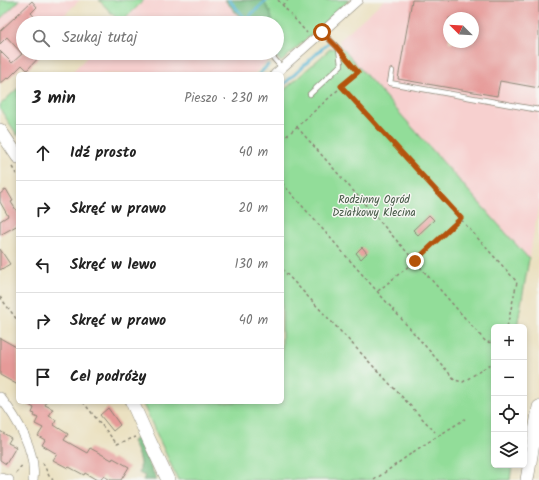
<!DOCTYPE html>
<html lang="pl">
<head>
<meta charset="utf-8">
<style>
  body { margin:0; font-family:Kalam,sans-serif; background:#f2f2f2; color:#222 }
  .controls { position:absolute; right:12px; bottom:12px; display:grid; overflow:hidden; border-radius:6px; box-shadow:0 2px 6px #0003 }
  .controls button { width:36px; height:36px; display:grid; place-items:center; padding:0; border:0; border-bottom:1px solid #e0e0e0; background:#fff; color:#222; font:20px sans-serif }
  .compass { position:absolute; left:443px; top:12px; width:36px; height:36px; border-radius:50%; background:#fff; box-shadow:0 2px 6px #0003; rotate:294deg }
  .stop { position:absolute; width:12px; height:12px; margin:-9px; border:3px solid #b45309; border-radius:50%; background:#fff }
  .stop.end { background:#b45309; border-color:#fff; box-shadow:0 1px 4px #0008 }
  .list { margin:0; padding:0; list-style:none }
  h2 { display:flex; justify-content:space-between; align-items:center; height:52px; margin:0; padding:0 16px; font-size:17px }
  h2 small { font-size:13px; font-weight:400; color:#767676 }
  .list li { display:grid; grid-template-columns:26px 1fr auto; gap:12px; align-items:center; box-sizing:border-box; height:56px; padding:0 16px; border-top:1px solid #e0e0e0 }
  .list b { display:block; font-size:15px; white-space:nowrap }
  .list em { font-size:13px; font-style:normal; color:#767676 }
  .icon { flex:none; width:22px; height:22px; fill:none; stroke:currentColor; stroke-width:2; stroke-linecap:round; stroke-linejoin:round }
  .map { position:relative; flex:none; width:539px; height:480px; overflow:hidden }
  .search { position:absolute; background:#fff; box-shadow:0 2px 6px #0003; left:16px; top:16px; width:268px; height:44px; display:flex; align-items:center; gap:10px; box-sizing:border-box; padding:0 14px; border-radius:22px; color:#767676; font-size:15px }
  .panel { position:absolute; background:#fff; box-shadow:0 2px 6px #0003; left:16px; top:72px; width:268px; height:332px; border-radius:6px }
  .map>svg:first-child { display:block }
  .built { fill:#f7d0cf; fill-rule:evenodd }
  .green { fill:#92dd99; stroke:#5e8462 }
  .forest { fill:#75bc81; stroke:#507456 }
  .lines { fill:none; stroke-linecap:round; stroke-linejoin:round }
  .stream { stroke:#54b5d3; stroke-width:3 }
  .building { fill:#e69a98; fill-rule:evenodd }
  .lane-casing { stroke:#8b8676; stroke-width:6 }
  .street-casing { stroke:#8b8676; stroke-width:10 }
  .secondary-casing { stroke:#8b8676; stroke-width:14 }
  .path { stroke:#8b8676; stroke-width:1.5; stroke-dasharray:3 3; stroke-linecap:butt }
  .lane { stroke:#fff; stroke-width:4.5 }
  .street { stroke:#fff; stroke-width:9 }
  .secondary { stroke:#fff; stroke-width:13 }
  .route { stroke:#b45309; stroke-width:5 }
  .labels { text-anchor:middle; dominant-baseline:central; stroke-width:3; stroke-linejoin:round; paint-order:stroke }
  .park-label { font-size:11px; fill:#455846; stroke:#f6f6f2 }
</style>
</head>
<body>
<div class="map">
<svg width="539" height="480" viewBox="0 0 539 480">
  <rect width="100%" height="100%" fill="#f6f6f2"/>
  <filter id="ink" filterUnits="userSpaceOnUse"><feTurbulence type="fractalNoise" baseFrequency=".025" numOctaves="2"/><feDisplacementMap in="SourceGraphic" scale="8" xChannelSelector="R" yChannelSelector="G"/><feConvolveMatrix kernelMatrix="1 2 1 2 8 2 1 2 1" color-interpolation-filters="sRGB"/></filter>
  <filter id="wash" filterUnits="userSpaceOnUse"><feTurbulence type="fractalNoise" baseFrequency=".012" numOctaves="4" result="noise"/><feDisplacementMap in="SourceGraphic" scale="16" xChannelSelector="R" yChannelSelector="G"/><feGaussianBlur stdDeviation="0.9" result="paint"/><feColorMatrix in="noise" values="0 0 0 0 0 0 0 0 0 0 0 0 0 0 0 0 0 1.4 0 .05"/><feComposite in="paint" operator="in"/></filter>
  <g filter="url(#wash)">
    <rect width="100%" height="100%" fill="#ebe1c1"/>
    <!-- built -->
    <g class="built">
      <polygon points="20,0 80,0 56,23 23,23 23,53 12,63 0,61 0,19"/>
      <polygon points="144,0 225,0 245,23 121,23"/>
      <path d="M384 0H539V204L529 259 341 47 339 40ZM449 18H473V42H449Z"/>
      <polygon points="91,53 273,53 274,55 254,74 70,74"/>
    </g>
    <!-- green -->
    <g class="green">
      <polygon points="0,0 20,0 0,19"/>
      <polygon points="99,0 144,0 121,23"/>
      <polygon points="225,0 349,0 281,62 273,53 277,53 277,23 245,23"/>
      <polygon points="341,47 529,259 517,327 494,327 494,465 512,465 510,480 178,480 142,402 282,402 282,92 330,49"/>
      <polygon points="18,88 18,136 0,109 0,105"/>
    </g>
    <!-- forest -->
    <g class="forest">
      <polygon points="225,0 263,0 270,12 273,23 245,23"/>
      <path d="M137 438 155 476 156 480H143L145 476 139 473C143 463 136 450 132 441Z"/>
    </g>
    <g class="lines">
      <!-- stream -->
      <g class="stream">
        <polyline points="229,0 246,19"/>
        <polyline points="249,23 246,19 267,0"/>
        <polyline points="275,53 277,55"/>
        <polyline points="259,74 268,65"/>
        <polyline points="282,86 328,43"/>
      </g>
    </g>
    <g id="blocks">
      <!-- building -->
      <g class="building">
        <path d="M412 0H539V88L500 81 497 96 398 79ZM449 18H473V42H449Z"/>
        <polygon points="32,1 37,7 31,13 40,23 23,23 23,53 43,53 27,70 22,65 8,79 7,78 0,84 0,51 12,63 22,54 7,37 0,44 0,31"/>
        <polygon points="6,189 13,201 11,202 18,213 18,225 0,235 0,221 8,216 0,202 0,194"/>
        <polygon points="429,215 434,220 418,235 413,230"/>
        <polygon points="362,247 367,253 361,259 356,253"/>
        <polygon points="0,249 10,264 0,270"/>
        <polygon points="0,338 18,348 18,385 0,375"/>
        <polygon points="24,402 47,402 45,405 53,409 49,416 56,420 54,425 68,434 64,440 87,453 90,448 112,460 113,458 129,467 121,480 111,480 103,476 101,480 97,480 85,473 84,475 69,467 68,468 53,460 57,454 42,445 45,440 38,436 43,428 35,424 38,418 34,416 35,414 32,413 34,408"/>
        <polygon points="108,408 120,425 113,431 100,415"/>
        <polygon points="0,431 11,438 8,443 16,447 6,464 0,460"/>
      </g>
    </g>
  </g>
  <g filter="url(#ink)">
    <use href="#blocks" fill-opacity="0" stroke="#8b8676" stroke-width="1"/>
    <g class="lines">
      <!-- lane casing -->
      <g class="lane-casing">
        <g id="lane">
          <polyline points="269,53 282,68"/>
          <polyline points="392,71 390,83 539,110 539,109"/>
          <polyline points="310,94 341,65 339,49 322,32"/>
        </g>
      </g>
      <!-- street casing -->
      <g class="street-casing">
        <g id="street">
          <polyline points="275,74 358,0"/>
          <path d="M0 397C17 418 37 452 33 480"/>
          <polyline points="0,478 9,480"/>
        </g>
      </g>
      <!-- secondary casing -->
      <g class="secondary-casing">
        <g id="secondary">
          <polyline points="0,130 18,157"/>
          <polyline points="132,402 145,431 168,480"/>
          <polyline points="527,480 539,407"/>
        </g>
      </g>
      <!-- path -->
      <g class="path">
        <polyline points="278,0 307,33"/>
        <polyline points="282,5 288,0"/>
        <polyline points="341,86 517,282 507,327"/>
        <polyline points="297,127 486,342 494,343"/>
        <polyline points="282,140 358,72 348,60"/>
        <polyline points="12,167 18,177"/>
        <polyline points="282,183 455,380 463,382 494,362"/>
        <polyline points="282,269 435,432"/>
        <polyline points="378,291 415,261 461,218"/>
        <polyline points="0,297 18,321"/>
        <polyline points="83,402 117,444 136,437"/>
        <polyline points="43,463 49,476 53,480"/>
        <polyline points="16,473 23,464"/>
        <polyline points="374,480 419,448 465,419"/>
      </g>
      <!-- lane -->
      <use href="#lane" class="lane"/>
      <!-- street -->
      <use href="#street" class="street"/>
      <!-- secondary -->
      <use href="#secondary" class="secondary"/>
    </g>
  </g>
  <g class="lines" filter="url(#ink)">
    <!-- route -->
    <polyline class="route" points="322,32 336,46 358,72 341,86 461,218 415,261"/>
  </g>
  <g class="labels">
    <!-- park labels -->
    <g class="park-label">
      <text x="374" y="200">Rodzinny Ogród<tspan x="374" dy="13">Działkowy Klecina</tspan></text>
    </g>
  </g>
</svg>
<div class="controls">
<button>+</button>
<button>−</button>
<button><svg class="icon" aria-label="locate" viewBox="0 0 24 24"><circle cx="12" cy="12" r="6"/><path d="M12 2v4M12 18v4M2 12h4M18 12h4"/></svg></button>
<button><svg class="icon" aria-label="layers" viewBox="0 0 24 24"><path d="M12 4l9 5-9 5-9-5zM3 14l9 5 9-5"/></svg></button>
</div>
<svg class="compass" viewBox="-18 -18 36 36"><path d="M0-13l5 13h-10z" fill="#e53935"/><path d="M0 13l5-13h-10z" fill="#767676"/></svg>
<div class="stop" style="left:322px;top:32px"></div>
<div class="stop end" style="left:415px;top:261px"></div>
<div class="search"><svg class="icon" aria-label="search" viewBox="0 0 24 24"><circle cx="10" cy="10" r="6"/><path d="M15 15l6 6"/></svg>Szukaj tutaj</div>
<section class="panel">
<h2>3 min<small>Pieszo · 230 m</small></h2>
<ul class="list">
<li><svg class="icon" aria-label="ahead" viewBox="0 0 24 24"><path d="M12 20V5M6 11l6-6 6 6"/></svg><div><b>Idź prosto</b></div><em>40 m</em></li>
<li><svg class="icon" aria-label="right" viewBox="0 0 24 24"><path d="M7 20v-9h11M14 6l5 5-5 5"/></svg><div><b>Skręć w prawo</b></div><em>20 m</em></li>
<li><svg class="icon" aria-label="left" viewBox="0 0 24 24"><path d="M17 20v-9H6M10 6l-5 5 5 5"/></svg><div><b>Skręć w lewo</b></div><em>130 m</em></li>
<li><svg class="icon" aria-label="right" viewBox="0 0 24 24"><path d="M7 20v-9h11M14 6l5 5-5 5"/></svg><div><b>Skręć w prawo</b></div><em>40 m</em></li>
<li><svg class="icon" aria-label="arrive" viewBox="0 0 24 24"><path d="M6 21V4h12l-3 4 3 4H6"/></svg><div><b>Cel podróży</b></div></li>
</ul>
</section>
</div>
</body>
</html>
